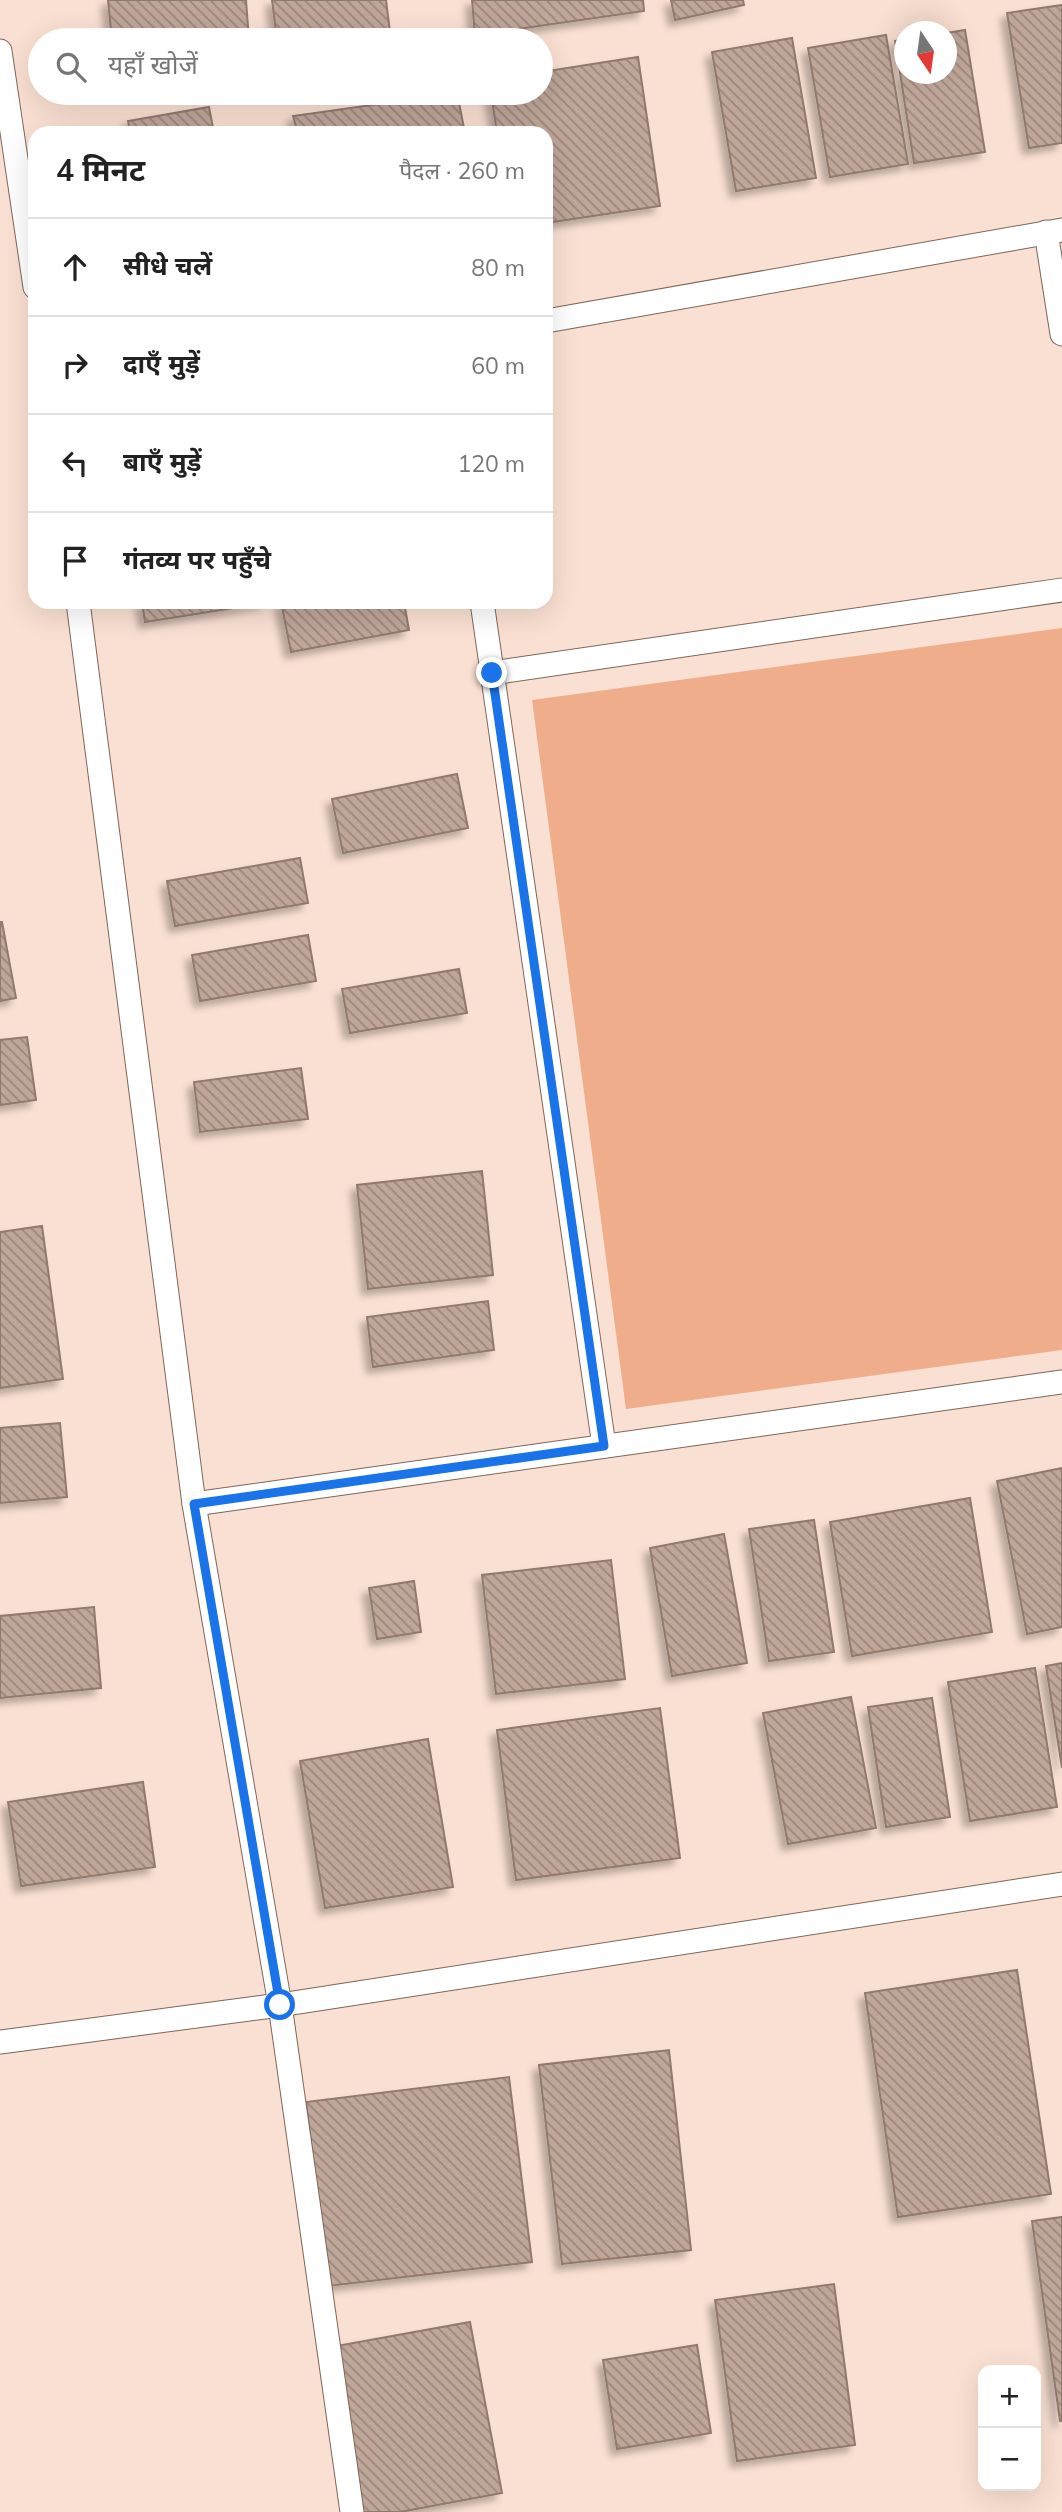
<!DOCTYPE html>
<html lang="hi">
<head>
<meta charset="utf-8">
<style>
  body { margin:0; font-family:Mulish,"Noto Sans Devanagari",sans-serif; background:#f2f2f2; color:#222 }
  .controls { position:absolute; right:21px; bottom:21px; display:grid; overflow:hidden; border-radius:14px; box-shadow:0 7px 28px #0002 }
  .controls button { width:63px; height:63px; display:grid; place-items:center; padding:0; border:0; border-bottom:2px solid #e0e0e0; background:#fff; color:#222; font:35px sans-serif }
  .compass { position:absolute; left:894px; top:21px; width:63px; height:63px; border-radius:50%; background:#fff; box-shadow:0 7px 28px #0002; rotate:167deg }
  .stop { position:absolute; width:21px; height:21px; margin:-16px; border:5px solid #1a73e8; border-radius:50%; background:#fff }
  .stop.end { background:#1a73e8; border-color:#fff; box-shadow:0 2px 7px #0008 }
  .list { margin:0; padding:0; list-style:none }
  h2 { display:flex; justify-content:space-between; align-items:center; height:91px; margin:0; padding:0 28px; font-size:30px }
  h2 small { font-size:23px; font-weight:400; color:#767676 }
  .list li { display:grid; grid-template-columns:46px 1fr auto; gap:21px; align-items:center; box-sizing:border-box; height:98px; padding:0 28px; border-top:2px solid #e0e0e0 }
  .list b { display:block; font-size:26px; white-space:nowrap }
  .list em { font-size:23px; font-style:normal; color:#767676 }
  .icon { flex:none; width:38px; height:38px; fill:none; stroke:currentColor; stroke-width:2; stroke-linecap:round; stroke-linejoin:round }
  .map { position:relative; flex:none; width:1062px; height:2512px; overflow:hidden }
  .search { position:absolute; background:#fff; box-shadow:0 7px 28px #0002; left:28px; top:28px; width:525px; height:77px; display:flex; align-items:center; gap:18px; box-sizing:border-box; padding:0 24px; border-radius:38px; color:#767676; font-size:26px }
  .panel { position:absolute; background:#fff; box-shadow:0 7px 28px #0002; left:28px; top:126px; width:525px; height:483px; border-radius:21px }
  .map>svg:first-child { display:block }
  .park { fill:#efad8b }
  .building { fill:url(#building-back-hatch); stroke:#91796d; stroke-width:2; filter:url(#shadow) }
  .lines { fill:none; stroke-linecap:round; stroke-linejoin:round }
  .service-casing { stroke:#7c665a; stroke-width:25 }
  .service { stroke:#fff; stroke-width:23 }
  .route { stroke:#1a73e8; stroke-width:9 }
</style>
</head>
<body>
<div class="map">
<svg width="1062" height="2512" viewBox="0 0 1062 2512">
  <defs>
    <pattern id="building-back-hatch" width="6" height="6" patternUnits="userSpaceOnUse" patternTransform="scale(1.75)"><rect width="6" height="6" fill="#bfa699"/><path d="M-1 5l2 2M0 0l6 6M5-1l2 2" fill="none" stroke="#9b867b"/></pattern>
    <filter id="shadow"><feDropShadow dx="-6" dy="6" stdDeviation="3.5" flood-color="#0004"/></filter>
  </defs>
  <rect width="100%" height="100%" fill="#fae0d2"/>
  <!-- park -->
  <polygon class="park" points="1062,628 1062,1350 626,1409 532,700"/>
  <!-- building -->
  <g class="building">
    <polygon points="108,0 246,0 249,40 112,40"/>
    <polygon points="272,0 386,0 391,40 277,40"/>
    <polygon points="472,0 643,0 644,11 475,35"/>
    <polygon points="671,0 743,0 744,5 675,20"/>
    <polygon points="1062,5 1062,143 1029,148 1007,13"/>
    <polygon points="965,30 985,152 914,163 895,41 904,39 904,74 946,74 946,33"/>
    <polygon points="886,35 908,164 830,177 808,48"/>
    <polygon points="792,38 816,178 736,191 712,52"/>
    <polygon points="638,57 660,206 546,223 546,133 497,133 491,93 541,93 541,72"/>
    <polygon points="457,93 465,133 298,133 293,116"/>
    <polygon points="209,107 214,133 130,133 128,121"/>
    <polygon points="142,602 266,602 266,603 145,622"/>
    <polygon points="281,602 404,602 409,630 291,652"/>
    <polygon points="457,774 468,828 343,853 332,799"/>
    <polygon points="300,858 308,903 175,926 167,881"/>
    <polygon points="0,922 2,922 16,998 0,1001"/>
    <polygon points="308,935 316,981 200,1001 192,955"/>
    <polygon points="459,969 467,1013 350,1033 342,989"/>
    <polygon points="27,1037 36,1100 0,1105 0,1040"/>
    <polygon points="301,1068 308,1119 200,1132 194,1082"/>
    <polygon points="482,1171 493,1275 368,1289 357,1185"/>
    <polygon points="42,1226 63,1379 0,1388 0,1232"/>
    <polygon points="488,1301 494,1350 373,1367 367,1317"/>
    <polygon points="60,1423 67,1497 0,1503 0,1428"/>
    <polygon points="1062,1468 1062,1627 1027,1634 997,1481"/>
    <polygon points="970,1498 992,1632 852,1656 830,1522"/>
    <polygon points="814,1520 834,1652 769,1661 749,1529"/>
    <polygon points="724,1534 747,1663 672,1676 650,1548"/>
    <polygon points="611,1560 625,1679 496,1694 482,1575"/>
    <polygon points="414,1581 421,1632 377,1639 369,1588"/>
    <polygon points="94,1607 101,1688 0,1698 0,1616"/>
    <polygon points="1062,1663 1062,1768 1046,1666"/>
    <polygon points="1035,1668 1057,1807 970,1821 948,1682"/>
    <polygon points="851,1697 876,1828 788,1844 763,1713"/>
    <polygon points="932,1698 950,1817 886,1827 868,1707"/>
    <polygon points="660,1708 680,1858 516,1880 497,1730"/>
    <polygon points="428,1739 453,1887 325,1908 300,1761"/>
    <polygon points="143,1782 155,1867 21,1886 8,1802"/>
    <polygon points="1017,1970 1051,2194 898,2217 865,1993"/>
    <polygon points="669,2050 691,2250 562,2264 539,2065"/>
    <polygon points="509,2077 532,2262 328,2286 306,2102"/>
    <polygon points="1062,2217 1062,2421 1060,2421 1032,2221"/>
    <polygon points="834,2284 855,2445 737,2461 715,2300"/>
    <polygon points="470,2322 502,2493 400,2512 362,2512 331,2347"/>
    <polygon points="697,2345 711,2433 617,2449 603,2360"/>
  </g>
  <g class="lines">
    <!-- service casing -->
    <g class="service-casing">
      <g id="service">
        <polyline points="0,51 35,287"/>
        <polyline points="1046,232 1062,334"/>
        <polyline points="546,321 1062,230"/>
        <polyline points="78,602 194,1504 280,2005 352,2512"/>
        <polyline points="482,602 604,1446"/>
        <polyline points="492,673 1062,590"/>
        <polyline points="194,1504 1062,1382"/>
        <polyline points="0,2042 280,2005 1062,1884"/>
      </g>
    </g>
    <!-- service -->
    <use href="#service" class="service"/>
  </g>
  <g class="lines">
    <!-- route -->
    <polyline class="route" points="280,2005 194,1504 604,1446 492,673"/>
  </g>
</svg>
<div class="controls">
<button>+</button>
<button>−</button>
</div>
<svg class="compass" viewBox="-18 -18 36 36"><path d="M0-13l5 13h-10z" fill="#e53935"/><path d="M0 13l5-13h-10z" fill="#767676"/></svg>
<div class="stop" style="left:280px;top:2005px"></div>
<div class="stop end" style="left:492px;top:673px"></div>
<div class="search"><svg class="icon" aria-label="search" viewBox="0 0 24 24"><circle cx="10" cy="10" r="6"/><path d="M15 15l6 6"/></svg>यहाँ खोजें</div>
<section class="panel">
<h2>4 मिनट<small>पैदल · 260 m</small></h2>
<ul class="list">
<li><svg class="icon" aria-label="ahead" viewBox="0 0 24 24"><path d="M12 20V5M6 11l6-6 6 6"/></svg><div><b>सीधे चलें</b></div><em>80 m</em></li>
<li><svg class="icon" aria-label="right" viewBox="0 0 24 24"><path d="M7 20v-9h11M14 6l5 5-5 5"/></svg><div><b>दाएँ मुड़ें</b></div><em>60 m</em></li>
<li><svg class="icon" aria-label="left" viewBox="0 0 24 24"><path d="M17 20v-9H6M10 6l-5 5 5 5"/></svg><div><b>बाएँ मुड़ें</b></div><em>120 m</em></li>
<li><svg class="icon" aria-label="arrive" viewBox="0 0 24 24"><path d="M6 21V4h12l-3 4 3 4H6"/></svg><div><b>गंतव्य पर पहुँचे</b></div></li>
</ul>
</section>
</div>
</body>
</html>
